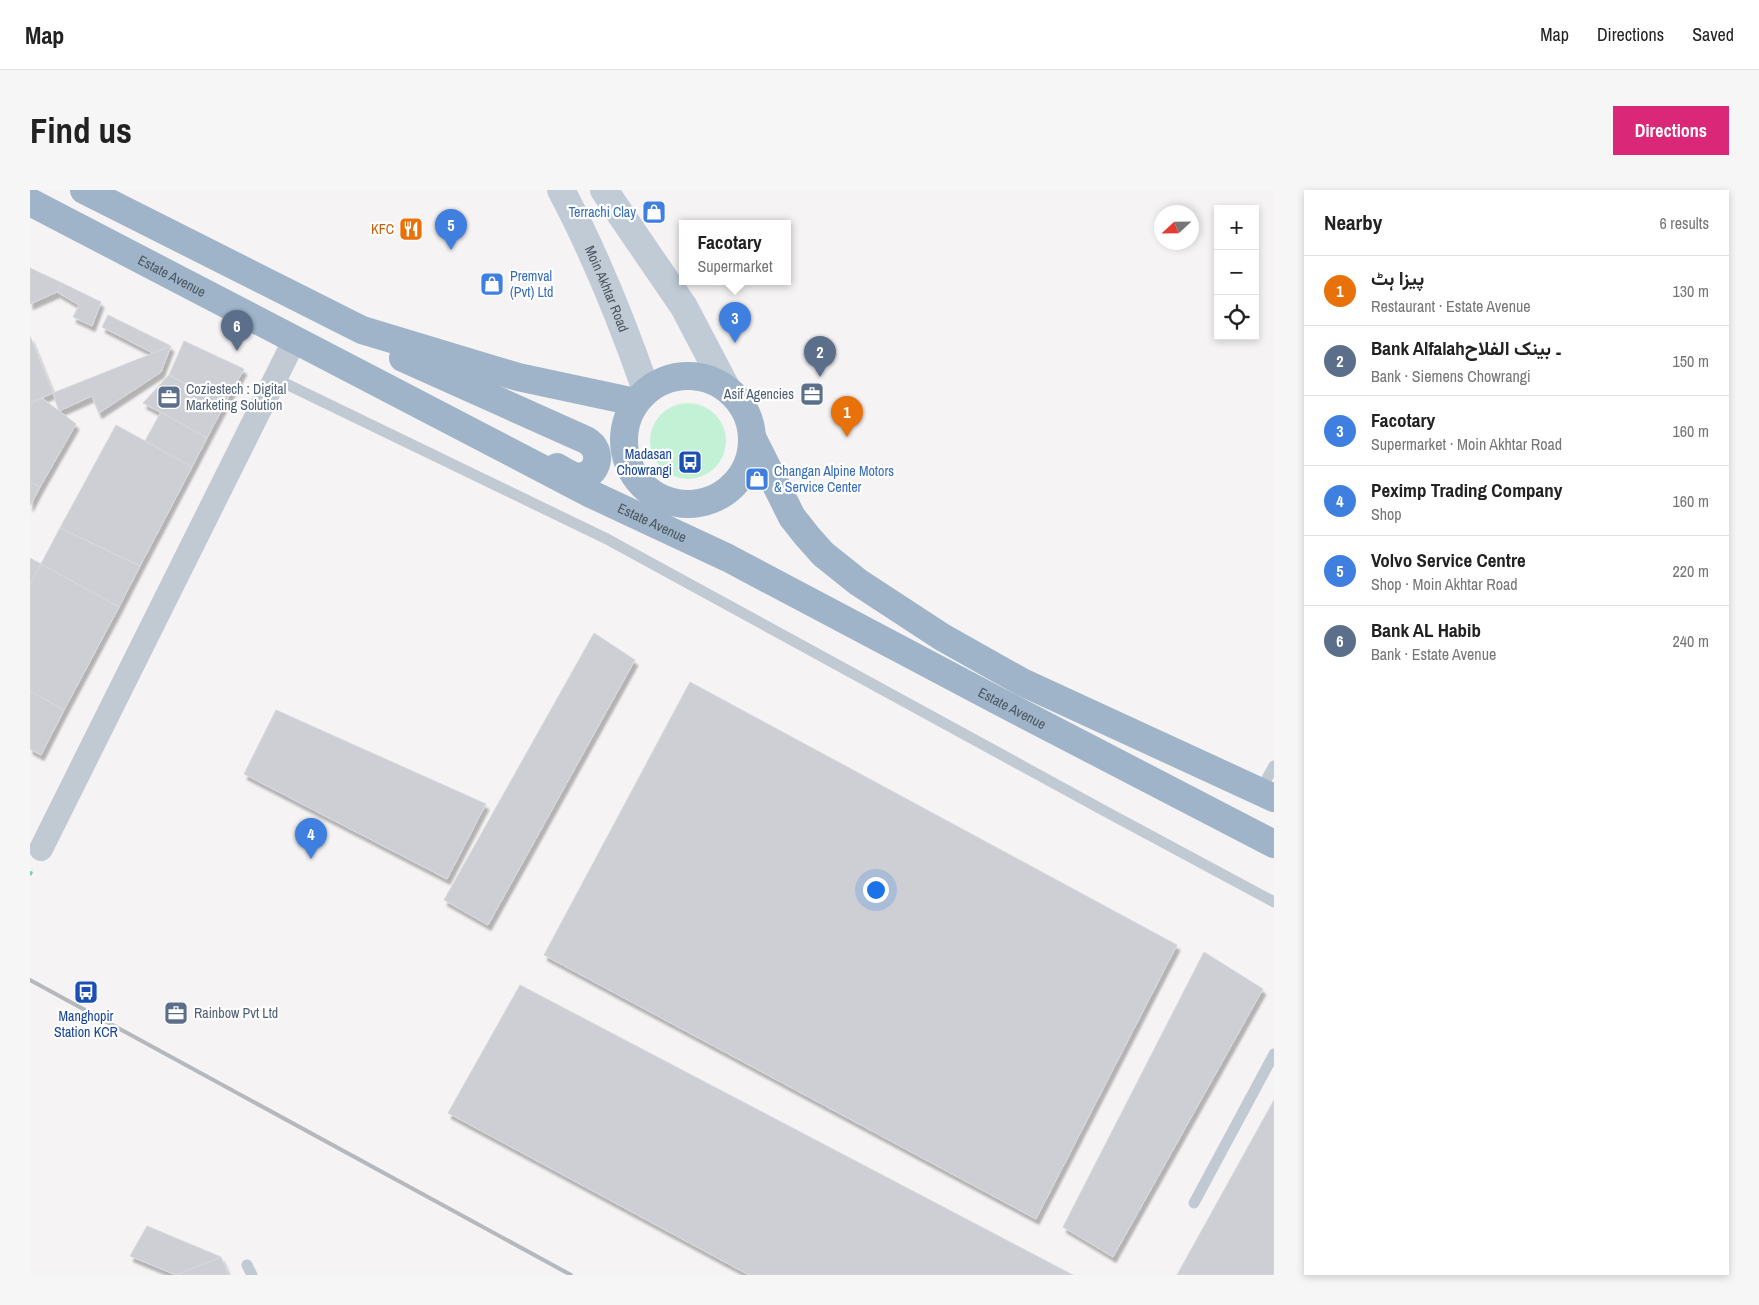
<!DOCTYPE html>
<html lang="en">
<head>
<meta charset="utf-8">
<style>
  body { margin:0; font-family:"Archivo Narrow",Vazirmatn,sans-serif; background:#f6f6f6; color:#222 }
  .controls { position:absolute; right:15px; top:15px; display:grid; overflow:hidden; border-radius:0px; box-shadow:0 2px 8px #0003 }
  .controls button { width:45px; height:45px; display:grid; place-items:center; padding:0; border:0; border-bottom:1px solid #e0e0e0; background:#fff; color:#222; font:25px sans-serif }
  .compass { position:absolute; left:1124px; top:15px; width:45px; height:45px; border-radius:50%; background:#fff; box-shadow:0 2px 8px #0003; rotate:248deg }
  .you { position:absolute; left:845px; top:699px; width:18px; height:18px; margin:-12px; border:4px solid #fff; border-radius:50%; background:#1a73e8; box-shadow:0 0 0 8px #1a73e833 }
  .badge { display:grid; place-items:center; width:32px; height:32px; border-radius:50%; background:#db2777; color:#fff; font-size:16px; font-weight:700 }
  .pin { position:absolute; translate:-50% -41px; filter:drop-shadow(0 1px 2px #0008) }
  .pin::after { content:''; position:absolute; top:26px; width:18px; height:15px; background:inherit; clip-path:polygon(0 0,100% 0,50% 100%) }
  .popup { position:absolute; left:649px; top:30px; width:112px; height:65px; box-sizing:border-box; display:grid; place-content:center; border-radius:0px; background:#fff; filter:drop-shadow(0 1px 4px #0005); font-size:16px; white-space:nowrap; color:#767676 }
  .popup b { font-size:19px; color:#222 }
  .popup::after { content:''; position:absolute; left:50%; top:100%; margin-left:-10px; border:10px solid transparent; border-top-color:#fff }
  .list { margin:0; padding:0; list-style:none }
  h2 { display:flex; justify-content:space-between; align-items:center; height:65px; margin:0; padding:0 20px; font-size:21px }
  h2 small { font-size:16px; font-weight:400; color:#767676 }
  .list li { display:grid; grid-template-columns:32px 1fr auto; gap:15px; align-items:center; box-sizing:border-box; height:70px; padding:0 20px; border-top:1px solid #e0e0e0 }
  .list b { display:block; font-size:19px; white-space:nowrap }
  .list p { margin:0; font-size:16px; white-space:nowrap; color:#767676 }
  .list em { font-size:16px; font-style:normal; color:#767676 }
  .icon { flex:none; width:28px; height:28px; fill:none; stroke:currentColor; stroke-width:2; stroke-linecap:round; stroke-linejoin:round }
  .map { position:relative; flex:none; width:1244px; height:1085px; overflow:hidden; border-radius:0px }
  header { display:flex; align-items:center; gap:30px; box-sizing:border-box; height:70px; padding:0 25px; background:#fff; border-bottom:1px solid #e0e0e0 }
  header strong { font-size:24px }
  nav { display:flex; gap:28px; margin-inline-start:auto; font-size:18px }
  .intro { display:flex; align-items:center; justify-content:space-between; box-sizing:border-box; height:120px; padding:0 30px }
  h1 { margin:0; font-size:35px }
  .button { padding:12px 22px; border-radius:0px; background:#db2777; color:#fff; font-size:18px; font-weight:700 }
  main { display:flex; gap:30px; padding:0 30px }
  aside { flex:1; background:#fff; border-radius:0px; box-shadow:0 2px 8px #0003 }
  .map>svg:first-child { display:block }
  .green { fill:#c3f1d5 }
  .building { fill:#cdcfd5; stroke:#d7d9de; filter:url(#shadow) }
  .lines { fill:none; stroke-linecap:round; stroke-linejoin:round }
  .path { stroke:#7ad0a6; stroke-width:3; stroke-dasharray:4 2.5; stroke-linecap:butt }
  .service { stroke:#c1cad2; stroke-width:11 }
  .minor { stroke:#c1cad2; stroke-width:24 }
  .secondary { stroke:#c1cbd6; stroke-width:28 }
  .trunk { stroke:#9fb4c9; stroke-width:28 }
  .rail { stroke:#b5b8bd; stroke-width:4 }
  .labels { text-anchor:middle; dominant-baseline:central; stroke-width:4.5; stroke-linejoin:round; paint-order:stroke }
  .shop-label { font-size:14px; fill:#366cbe; stroke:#fff; text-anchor:start }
  .food-label { font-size:14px; fill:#c56008; stroke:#fff; text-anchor:end }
  .street-label { font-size:14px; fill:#4a5661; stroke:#fff }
  .service-label { font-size:14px; fill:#4e5e75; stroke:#fff; text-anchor:start }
  .transit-label { font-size:14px; fill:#164399; stroke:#fff; text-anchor:end }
</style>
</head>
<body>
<header>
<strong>Map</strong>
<nav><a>Map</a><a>Directions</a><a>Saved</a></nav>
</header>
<div class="intro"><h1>Find us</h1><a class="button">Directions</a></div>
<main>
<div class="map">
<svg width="1244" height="1085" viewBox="0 0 1244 1085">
  <defs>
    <filter id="shadow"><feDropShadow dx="3" dy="5.5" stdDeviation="1" flood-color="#0004"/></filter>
  </defs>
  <rect width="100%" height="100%" fill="#f5f3f3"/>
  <!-- green -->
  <circle class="green" cx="658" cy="251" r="38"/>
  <!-- building -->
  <g class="building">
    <polygon points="0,78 32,93 27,102 0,114"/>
    <polygon points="32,93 71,112 62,136 43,127 49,115 27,102"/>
    <polygon points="78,125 141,156 123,163 72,137"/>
    <polygon points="0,146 23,203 0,213"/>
    <polygon points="154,151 214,179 190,223 154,203 158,195 139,185"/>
    <polygon points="141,156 131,182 69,223 62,206 29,221 23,203"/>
    <polygon points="139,185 158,195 154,203 190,223 177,248 113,213"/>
    <polygon points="12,208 46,234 10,297 0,292 0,213"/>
    <polygon points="131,222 177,248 162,277 115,251"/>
    <polygon points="86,235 162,277 110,376 30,338"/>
    <polygon points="0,292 10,297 0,316"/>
    <polygon points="30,338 110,376 89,417 11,374"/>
    <polygon points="0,368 11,374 0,394"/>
    <polygon points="11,374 89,417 34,520 0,501 0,394"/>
    <polygon points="564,443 605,470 458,735 414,710"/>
    <polygon points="660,492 1147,755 1006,1029 514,765"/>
    <polygon points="0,501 34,520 11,565 0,559"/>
    <polygon points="246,520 456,614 417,689 214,584"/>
    <polygon points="1174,762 1233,799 1083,1067 1033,1037"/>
    <polygon points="490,795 1043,1085 719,1085 418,923"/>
    <polygon points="1244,910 1244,1085 1147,1085"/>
    <polygon points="117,1036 191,1067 146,1085 100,1066"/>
    <polygon points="191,1067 199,1085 146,1085"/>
  </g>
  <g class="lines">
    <!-- path -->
    <polyline class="path" points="0,685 3,679"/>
    <!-- service -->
    <g class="service">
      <polyline points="246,189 577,349 1071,619 1244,712"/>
      <polyline points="1230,601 1244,576"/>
      <polyline points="1164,1013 1244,864"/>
      <polyline points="217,1075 222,1085"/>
    </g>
    <!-- minor -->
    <polyline class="minor" points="11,659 265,149"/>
    <!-- secondary -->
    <g class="secondary">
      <path id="s1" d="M531 0C565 64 592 131 616 200"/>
      <polyline points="574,0 654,117 697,199"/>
    </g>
    <!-- trunk -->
    <g class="trunk">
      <polyline points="54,0 332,140 488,187 605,212"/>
      <path id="s2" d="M0 12 561 304 698 368 972 513 1244 654"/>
      <path d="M373 168 556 250C576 261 567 291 544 286 538 284 532 280 527 277"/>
      <circle cx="658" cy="250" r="64"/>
      <polyline points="722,247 762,327 777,346 793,364 828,392 912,447 992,492 1244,608"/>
    </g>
    <!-- rail -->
    <polyline class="rail" points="0,790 541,1085"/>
  </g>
  <!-- icons -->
  <defs>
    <g id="shop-square" transform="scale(1.25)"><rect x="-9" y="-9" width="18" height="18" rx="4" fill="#3f7fe0" stroke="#fff"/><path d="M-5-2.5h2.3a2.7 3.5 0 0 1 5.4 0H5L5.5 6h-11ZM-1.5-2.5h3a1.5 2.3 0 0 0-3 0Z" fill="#fff"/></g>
    <g id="restaurant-square" transform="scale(1.25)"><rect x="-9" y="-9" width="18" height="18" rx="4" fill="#e8710a" stroke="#fff"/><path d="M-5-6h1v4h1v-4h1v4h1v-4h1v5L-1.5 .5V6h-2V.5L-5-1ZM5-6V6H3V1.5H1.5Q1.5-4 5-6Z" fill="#fff"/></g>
    <g id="office-square" transform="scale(1.25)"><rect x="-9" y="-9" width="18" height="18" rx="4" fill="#5c6f8a" stroke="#fff"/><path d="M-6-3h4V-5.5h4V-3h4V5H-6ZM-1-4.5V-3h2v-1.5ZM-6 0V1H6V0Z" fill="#fff"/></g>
    <g id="bus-square" transform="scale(1.25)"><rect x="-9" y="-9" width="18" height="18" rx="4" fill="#1a4fb4" stroke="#fff"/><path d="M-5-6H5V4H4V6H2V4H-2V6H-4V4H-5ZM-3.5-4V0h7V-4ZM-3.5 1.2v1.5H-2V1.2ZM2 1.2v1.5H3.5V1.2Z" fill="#fff"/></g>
  </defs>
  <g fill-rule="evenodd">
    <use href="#shop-square" x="624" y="22"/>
    <use href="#restaurant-square" x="381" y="39"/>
    <use href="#shop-square" x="462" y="94"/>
    <use href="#office-square" x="782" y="204"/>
    <use href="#office-square" x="139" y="207"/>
    <use href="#bus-square" x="660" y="272"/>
    <use href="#shop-square" x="727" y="289"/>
    <use href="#bus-square" x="56" y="802"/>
    <use href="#office-square" x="146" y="823"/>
  </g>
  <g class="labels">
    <!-- shop labels -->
    <g class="shop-label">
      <text x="606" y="22" text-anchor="end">Terrachi Clay</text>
      <text x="480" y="86">Premval<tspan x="480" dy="16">(Pvt) Ltd</tspan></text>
      <text x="744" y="281">Changan Alpine Motors<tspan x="744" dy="16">&amp; Service Center</tspan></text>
    </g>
    <!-- food labels -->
    <g class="food-label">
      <text x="364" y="39">KFC</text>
    </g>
    <!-- street labels -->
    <g class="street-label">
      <text stroke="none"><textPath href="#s2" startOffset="160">Estate Avenue</textPath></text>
      <text stroke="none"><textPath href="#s1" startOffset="109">Moin Akhtar Road</textPath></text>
      <text stroke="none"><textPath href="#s2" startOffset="700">Estate Avenue</textPath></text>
      <text stroke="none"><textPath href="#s2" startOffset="1105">Estate Avenue</textPath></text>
    </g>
    <!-- service labels -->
    <g class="service-label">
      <text x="156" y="199">Coziestech : Digital<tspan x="156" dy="16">Marketing Solution</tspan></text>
      <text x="764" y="204" text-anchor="end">Asif Agencies</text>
      <text x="164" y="823">Rainbow Pvt Ltd</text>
    </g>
    <!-- transit labels -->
    <g class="transit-label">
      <text x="642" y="264">Madasan<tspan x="642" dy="16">Chowrangi</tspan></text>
      <text x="56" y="826" text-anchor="middle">Manghopir<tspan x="56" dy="16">Station KCR</tspan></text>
    </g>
  </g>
</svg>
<div class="controls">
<button>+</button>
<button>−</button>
<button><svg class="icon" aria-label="locate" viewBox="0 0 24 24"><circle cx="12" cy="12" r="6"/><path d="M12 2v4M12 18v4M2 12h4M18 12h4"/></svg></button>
</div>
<svg class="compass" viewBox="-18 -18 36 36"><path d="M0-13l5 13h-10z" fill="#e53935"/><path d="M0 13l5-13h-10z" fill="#767676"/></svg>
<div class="you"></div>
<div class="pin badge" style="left:817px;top:247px;background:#e8710a">1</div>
<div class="pin badge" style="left:790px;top:187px;background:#5c6f8a">2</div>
<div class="pin badge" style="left:705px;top:153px;background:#3f7fe0">3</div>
<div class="popup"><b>Facotary</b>Supermarket</div>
<div class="pin badge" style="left:281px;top:669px;background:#3f7fe0">4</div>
<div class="pin badge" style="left:421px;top:60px;background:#3f7fe0">5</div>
<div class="pin badge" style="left:207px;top:161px;background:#5c6f8a">6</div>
</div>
<aside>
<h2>Nearby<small>6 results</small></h2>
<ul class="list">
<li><span class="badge" style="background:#e8710a">1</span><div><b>پیزا ہٹ</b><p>Restaurant · Estate Avenue</p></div><em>130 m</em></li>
<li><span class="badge" style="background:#5c6f8a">2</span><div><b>Bank Alfalah۔ بینک الفلاح</b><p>Bank · Siemens Chowrangi</p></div><em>150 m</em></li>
<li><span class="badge" style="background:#3f7fe0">3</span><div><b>Facotary</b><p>Supermarket · Moin Akhtar Road</p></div><em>160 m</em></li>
<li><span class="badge" style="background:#3f7fe0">4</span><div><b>Peximp Trading Company</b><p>Shop</p></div><em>160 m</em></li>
<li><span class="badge" style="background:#3f7fe0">5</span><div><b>Volvo Service Centre</b><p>Shop · Moin Akhtar Road</p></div><em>220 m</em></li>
<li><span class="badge" style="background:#5c6f8a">6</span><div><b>Bank AL Habib</b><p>Bank · Estate Avenue</p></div><em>240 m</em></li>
</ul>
</aside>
</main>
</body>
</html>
